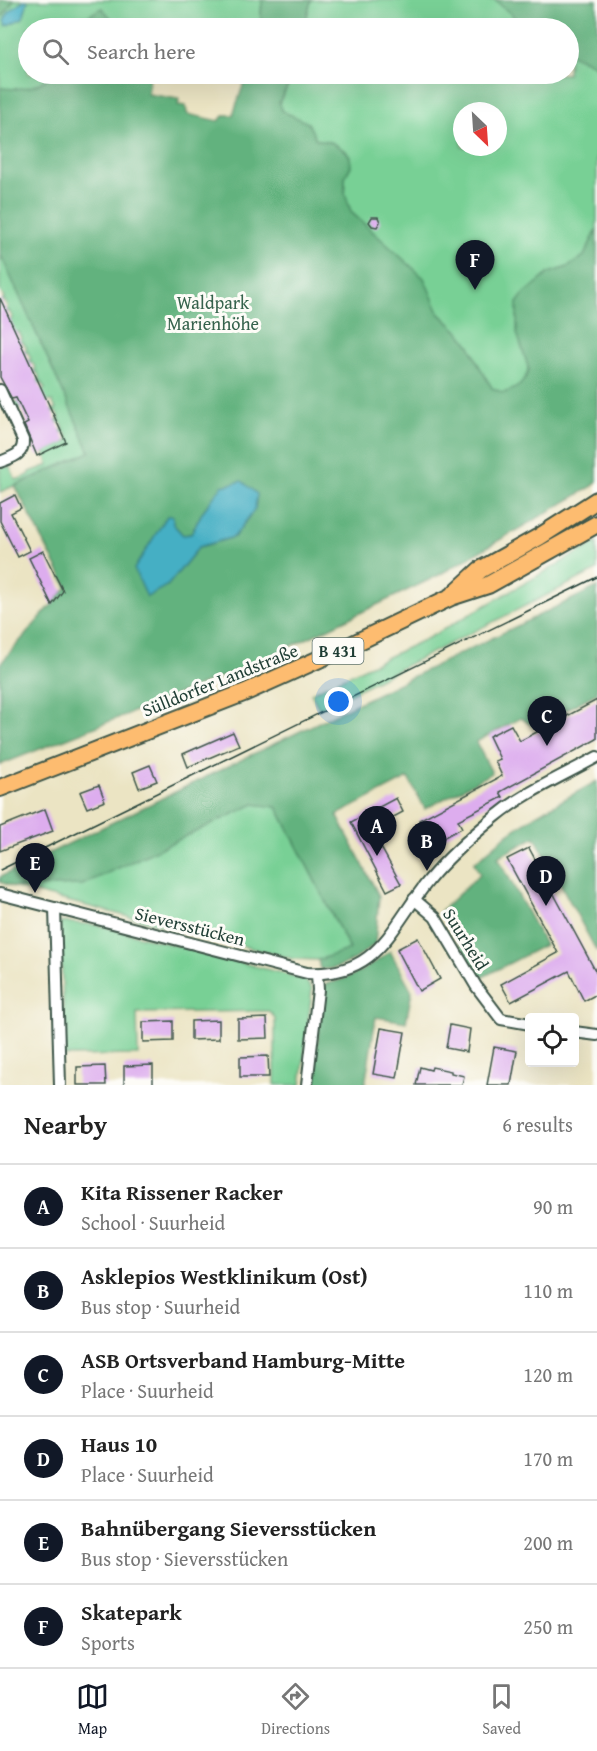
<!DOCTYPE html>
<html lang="en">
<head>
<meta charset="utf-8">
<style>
  body { margin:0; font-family:"Gentium Book Plus",serif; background:#f6f6f6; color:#222 }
  .controls { position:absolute; right:18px; bottom:18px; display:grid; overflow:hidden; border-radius:6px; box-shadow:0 6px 24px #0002 }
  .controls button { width:54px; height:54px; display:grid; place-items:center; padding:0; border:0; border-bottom:2px solid #e0e0e0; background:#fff; color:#222; font:30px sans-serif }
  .compass { position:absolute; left:453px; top:102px; width:54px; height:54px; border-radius:50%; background:#fff; box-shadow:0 6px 24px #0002; rotate:155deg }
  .you { position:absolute; left:339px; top:702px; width:21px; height:21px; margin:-15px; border:4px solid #fff; border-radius:50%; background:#1a73e8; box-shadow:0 0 0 9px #1a73e833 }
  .badge { display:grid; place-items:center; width:39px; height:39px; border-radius:50%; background:#111827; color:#fff; font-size:20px; font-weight:700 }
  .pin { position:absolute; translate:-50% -50px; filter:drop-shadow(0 2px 3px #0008) }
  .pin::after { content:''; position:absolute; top:32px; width:21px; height:18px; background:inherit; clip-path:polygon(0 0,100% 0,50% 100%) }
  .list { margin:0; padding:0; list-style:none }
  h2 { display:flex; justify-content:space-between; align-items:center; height:78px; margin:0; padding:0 24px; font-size:26px }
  h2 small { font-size:20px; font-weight:400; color:#767676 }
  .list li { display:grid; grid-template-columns:39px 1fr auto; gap:18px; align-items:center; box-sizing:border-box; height:84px; padding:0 24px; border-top:2px solid #e0e0e0 }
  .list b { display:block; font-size:22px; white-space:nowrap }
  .list p { margin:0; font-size:20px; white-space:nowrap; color:#767676 }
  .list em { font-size:20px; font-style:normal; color:#767676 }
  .icon { flex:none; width:33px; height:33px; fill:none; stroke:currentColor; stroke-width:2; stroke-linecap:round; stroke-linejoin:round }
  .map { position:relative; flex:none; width:597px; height:1085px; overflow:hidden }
  .search { position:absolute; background:#fff; box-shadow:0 6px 24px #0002; left:18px; right:18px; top:18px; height:66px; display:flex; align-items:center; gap:15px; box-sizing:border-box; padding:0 21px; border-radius:33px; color:#767676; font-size:22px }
  .sheet { height:582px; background:#fff }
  nav { display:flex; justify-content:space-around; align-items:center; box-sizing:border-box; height:84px; border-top:2px solid #e0e0e0; background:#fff; font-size:16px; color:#767676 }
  nav a { display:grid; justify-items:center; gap:3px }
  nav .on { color:#111827 }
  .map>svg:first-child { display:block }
  .green { fill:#78d095; stroke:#4c8664; stroke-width:1.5; fill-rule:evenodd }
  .forest { fill:#62b27e; stroke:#407859; stroke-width:1.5; fill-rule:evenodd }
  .water { fill:#45afc4; stroke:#32767c; stroke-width:1.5 }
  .building { fill:#ddadee }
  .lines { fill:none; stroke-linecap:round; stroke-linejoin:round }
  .street-casing { stroke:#3e5649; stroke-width:14 }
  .primary-casing { stroke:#3e5649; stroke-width:20 }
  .street { stroke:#fff; stroke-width:10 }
  .primary { stroke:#fdbc6f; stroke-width:16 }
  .tram { stroke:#1f3d34; stroke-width:1.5 }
  .labels { text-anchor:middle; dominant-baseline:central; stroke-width:6; stroke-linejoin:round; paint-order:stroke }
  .shield { fill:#fdfcf7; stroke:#62766e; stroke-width:1.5 }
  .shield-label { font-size:16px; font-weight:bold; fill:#1f3d34 }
  .park-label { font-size:18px; fill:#35624c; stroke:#fdfcf7 }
  .street-label { font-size:18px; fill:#1f3d34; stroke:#fdfcf7 }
</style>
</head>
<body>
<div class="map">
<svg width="597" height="1085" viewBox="0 0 597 1085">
  <rect width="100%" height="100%" fill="#fdfcf7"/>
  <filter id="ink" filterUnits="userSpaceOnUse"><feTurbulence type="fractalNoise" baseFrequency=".0167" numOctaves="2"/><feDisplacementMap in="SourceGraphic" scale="12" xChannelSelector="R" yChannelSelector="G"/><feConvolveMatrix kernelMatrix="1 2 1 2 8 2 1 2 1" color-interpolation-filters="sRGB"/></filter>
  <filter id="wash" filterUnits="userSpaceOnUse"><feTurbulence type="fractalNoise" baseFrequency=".008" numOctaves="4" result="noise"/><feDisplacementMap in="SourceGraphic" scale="24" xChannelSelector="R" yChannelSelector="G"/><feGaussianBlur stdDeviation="1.35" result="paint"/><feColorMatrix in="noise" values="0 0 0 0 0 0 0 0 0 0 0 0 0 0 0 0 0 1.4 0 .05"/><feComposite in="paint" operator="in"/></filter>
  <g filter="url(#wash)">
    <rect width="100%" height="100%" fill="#ebe4c3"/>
    <!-- green -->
    <g class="green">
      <path d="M14 0H262L260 28H115L111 18 84 23V28H28V74H51C39 90 19 90 0 88V16H3Z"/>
      <polygon points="311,0 495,0 527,28 304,28"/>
      <path d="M569 53 594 65 597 69V229L584 256 568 267 549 273 527 359C531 380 521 388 503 393L492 388 479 366 470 346 461 334 439 313 423 278 351 212 345 193V177L351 166 333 143 316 139 308 123 282 111 279 103 294 74H568ZM462 111H498V147H462Z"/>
      <polygon points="0,253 90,452 0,492 0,468 4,466 10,467 16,480 29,475 30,472 49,465 44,452 69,440 65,432 61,433 60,431 64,429 61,422 56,423 56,421 60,419 56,412 52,413 51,411 56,409 52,401 29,404 14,411 13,404 45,389 41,382 38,383 37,381 40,379 37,372 33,373 33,371 36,369 32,362 29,363 28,361 31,359 28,352 24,353 23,351 27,349 23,342 20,343 19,341 22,339 19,332 15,333 10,320 13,318 9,311 6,312 5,310 8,308 5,301 1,301 4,298 0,291"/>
      <polygon points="597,508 597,516 485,580 464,586"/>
      <polygon points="597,542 597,570 319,709 311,693 430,637"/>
      <polygon points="254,804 277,807 350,950 318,960 293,959 13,887 82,885"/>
      <polygon points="60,922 98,925 304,979 312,989 301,1085 275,1085 275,1018 269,1011 137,1013 138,1055 65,1056"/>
    </g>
    <!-- forest -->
    <g class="forest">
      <polygon points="0,0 14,0 3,16 0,16"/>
      <polygon points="262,0 311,0 304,28 260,28"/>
      <polygon points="495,0 597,0 597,69 594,65 569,53 568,28 527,28"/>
      <path d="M102 8 111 18 115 28H84C84 16 92 13 102 8Z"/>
      <path d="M51 74H150L148 94 179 99 178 105 186 106 187 114 219 121 224 115H233L247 74H294L279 102 282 111 308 123 316 139 333 143 346 151 350 157 351 166 345 177V193L351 212 424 278 439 313 461 334 470 346 479 366 492 388 503 393C518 389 523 384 529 370L517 333V303L523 295 549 273 568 267 584 256 597 229V481L593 486 437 576 258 662 0 765V664L67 587 15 486 90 452 0 253V88C19 90 39 89 51 74ZM203 511 234 537 199 547 168 585 173 517V524L183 535 191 534Z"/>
      <path d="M597 587V693L534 727 521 718 476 742 492 773 425 809 408 778 337 815 379 896 375 944C360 956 341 971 320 969L318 960 350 949 277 807 254 804 82 885 13 887 0 882V877Z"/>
      <polygon points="597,781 597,952 535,837 498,857 545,945 479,979 441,911 480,874 474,863 508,834 536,815"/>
      <path d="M390 951 412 991 406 1022 376 1017 365 1085H324L312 1083 325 984C351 979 370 967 390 951Z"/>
    </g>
    <!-- water -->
    <g class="water">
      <polygon points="24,0 28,1 23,18 6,26 4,20 9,12"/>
      <polygon points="242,481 257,494 255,509 234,537 199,547 168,585 147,597 134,569 167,516 173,516 173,524 183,535 191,534 203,511 222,486"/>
    </g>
    <g id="blocks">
      <!-- building -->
      <g class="building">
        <polygon points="372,217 378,217 380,222 377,227 372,226 369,222"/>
        <polygon points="0,298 66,442 37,456 24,425 28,423 16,398 12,399 0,377"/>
        <polygon points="15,495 21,508 11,513 30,551 18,557 0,521 0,503"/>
        <polygon points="43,551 63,591 52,605 29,558"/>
        <polygon points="597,700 597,739 500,792 503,797 458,820 462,828 431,844 419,820 502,776 495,761 500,759 489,736 511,725 520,741"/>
        <polygon points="233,732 239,745 188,767 183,754"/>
        <polygon points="150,765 157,781 139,788 133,772"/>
        <polygon points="99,785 105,801 87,808 80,792"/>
        <polygon points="396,798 403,812 371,829 401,884 387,891 351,822"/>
        <polygon points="45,809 53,831 0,851 0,827"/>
        <polygon points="529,848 597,974 597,994 584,1001 569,971 511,1002 501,984 558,953 507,859"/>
        <polygon points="418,938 440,979 419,991 397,949"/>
        <polygon points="267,1018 268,1038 238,1039 238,1019"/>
        <polygon points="219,1020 219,1039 191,1040 191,1021"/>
        <polygon points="173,1021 173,1041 143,1042 143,1022"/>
        <polygon points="450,1025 470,1029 467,1052 446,1048"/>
        <polygon points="381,1028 405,1032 397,1078 373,1074"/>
        <polygon points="494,1047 517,1051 511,1085 487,1085"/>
        <polygon points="268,1056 269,1077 240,1077 240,1057"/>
        <polygon points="153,1065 153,1085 124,1085 124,1066"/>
        <polygon points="105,1066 106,1085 77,1085 77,1067"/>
        <polygon points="420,1067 431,1070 432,1067 451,1071 451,1073 464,1076 462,1085 416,1085"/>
      </g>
    </g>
  </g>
  <g filter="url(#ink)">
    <use href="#blocks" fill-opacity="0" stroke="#3e5649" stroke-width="1.5"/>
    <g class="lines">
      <!-- street casing -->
      <g class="street-casing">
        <g id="street">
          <path d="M0 390 23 440C24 455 12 457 0 462"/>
          <path d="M0 894 307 973C379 977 390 928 429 880 447 858 473 835 495 817 525 792 563 776 597 757"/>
          <polyline points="414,899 435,917 476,986 501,1019 530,1024"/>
          <polyline points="55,908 60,1085"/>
          <polyline points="574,1032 597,1035"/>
          <polyline points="307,1085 318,990 317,974"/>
        </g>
      </g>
      <!-- primary casing -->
      <g class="primary-casing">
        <g id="primary">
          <polyline points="455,593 480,570 539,537 597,500"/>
          <polyline points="0,788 246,692 353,644 451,597 488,585 597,524"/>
        </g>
      </g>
      <!-- street -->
      <use href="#street" class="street"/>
      <!-- primary -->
      <use href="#primary" class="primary"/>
      <!-- tram -->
      <polyline class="tram" points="0,870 597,577"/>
    </g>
  </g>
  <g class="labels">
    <!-- shield labels -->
    <rect class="shield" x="312.5" y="638" width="51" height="26" rx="4.5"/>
    <g class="shield-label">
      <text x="338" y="651">B 431</text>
    </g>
    <!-- park labels -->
    <g class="park-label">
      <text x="213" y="302">Waldpark<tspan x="213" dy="21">Marienhöhe</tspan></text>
    </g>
    <!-- street labels -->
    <g class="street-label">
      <text transform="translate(220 680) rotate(-22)">Sülldorfer Landstraße</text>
      <text transform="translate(190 926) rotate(14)">Sieversstücken</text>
      <text transform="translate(466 939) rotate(58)">Suurheid</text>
    </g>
  </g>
</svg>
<div class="controls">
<button><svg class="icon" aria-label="locate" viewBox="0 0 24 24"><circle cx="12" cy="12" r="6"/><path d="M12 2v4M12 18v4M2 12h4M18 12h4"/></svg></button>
</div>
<svg class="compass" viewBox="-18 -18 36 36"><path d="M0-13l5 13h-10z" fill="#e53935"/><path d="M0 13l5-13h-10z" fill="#767676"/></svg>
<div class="you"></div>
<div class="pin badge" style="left:377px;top:856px">A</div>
<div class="pin badge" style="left:427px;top:871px">B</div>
<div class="pin badge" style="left:547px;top:746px">C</div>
<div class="pin badge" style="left:546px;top:906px">D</div>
<div class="pin badge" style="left:35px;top:893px">E</div>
<div class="pin badge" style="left:475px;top:290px">F</div>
<div class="search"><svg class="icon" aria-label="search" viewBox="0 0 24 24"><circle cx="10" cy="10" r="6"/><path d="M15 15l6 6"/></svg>Search here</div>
</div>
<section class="sheet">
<h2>Nearby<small>6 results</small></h2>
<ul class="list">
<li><span class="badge">A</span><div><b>Kita Rissener Racker</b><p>School · Suurheid</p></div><em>90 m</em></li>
<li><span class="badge">B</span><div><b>Asklepios Westklinikum (Ost)</b><p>Bus stop · Suurheid</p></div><em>110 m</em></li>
<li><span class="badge">C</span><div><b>ASB Ortsverband Hamburg-Mitte</b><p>Place · Suurheid</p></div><em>120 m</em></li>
<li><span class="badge">D</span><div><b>Haus 10</b><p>Place · Suurheid</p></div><em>170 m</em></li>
<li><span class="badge">E</span><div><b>Bahnübergang Sieversstücken</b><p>Bus stop · Sieversstücken</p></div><em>200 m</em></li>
<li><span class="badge">F</span><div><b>Skatepark</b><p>Sports</p></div><em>250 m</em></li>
</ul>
</section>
<nav>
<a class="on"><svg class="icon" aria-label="map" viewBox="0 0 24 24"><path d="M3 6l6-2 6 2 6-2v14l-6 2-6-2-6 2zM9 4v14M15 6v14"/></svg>Map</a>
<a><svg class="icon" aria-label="directions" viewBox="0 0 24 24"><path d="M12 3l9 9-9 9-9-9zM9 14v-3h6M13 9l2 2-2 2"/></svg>Directions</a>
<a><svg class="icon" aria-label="saved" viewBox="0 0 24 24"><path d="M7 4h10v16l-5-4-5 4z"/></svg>Saved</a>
</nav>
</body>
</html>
